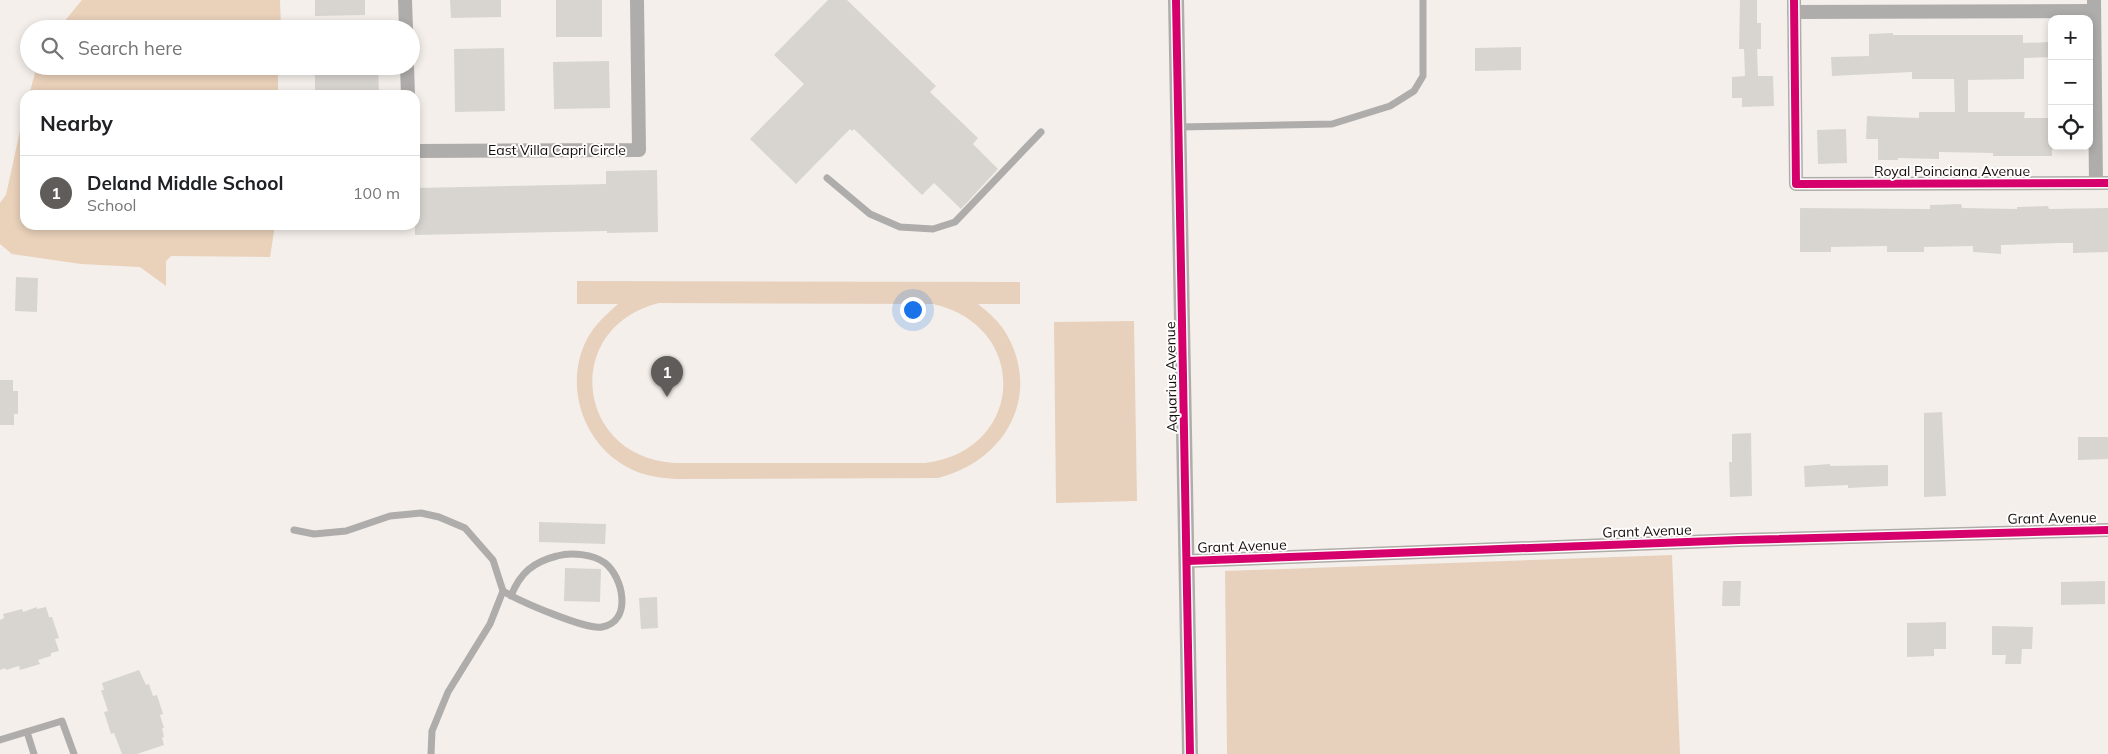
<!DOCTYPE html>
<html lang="en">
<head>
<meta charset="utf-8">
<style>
  body { margin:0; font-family:Mulish,sans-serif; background:#f6f6f6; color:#202124 }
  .controls { position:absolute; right:15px; top:15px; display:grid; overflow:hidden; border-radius:10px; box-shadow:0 2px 8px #0003 }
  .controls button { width:45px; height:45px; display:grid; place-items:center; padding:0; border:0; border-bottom:1px solid #e0e0e0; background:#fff; color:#202124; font:25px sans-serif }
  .you { position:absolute; left:912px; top:309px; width:18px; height:18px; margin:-12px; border:4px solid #fff; border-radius:50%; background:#1a73e8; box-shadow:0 0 0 8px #1a73e833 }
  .badge { display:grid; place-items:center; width:32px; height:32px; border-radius:50%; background:#605c59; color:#fff; font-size:16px; font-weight:700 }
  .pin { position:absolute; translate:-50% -41px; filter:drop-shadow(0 1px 2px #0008) }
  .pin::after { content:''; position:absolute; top:26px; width:18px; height:15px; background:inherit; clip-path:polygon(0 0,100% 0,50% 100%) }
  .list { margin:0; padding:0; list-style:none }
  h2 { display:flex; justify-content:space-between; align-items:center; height:65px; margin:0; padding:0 20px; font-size:21px }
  h2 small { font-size:16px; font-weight:400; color:#757577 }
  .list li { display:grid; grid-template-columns:32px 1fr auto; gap:15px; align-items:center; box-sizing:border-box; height:75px; padding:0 20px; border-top:1px solid #e0e0e0 }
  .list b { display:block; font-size:19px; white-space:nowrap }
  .list p { margin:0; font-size:16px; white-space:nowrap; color:#757577 }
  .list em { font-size:16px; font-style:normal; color:#757577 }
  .icon { flex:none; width:28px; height:28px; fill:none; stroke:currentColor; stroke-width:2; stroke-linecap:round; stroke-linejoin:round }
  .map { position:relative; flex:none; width:2108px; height:754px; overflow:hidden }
  .search { position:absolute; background:#fff; box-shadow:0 2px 8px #0003; left:20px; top:20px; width:400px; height:55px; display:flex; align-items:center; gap:12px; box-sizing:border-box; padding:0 18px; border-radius:28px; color:#757577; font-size:19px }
  .panel { position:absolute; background:#fff; box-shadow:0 2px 8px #0003; left:20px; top:90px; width:400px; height:140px; border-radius:15px }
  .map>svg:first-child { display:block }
  .green { fill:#e7d1bc; fill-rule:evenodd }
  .forest { fill:#e9d1ba }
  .building { fill:#d8d5d1 }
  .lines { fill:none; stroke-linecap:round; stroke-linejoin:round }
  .service { stroke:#afadab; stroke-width:7 }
  .minor { stroke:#afadab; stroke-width:14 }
  .tertiary { stroke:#afadab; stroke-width:16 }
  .cycleway-casing { stroke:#fffdfc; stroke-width:11 }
  .cycleway { stroke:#d6006c; stroke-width:8 }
  .labels { text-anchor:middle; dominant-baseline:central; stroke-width:4; stroke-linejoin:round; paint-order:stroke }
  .street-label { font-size:14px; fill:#100d0b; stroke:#fffdfc }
</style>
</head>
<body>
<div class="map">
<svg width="2108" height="754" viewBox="0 0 2108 754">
  <rect width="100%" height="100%" fill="#f4efea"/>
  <!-- green -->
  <g class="green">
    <path d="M577 281 1020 282V304H978C989 313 1000 322 1007 335 1042 397 1004 462 938 478L676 479C660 478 645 476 631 469 583 446 563 385 587 339 595 324 606 315 618 304H577ZM659 303 933 304C1031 326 1025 451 925 463H675C575 458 561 327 659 303Z"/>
    <polygon points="1134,321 1137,501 1056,503 1054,322"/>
    <polygon points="1672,555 1680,754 1227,754 1225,571"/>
  </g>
  <!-- forest -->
  <g class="forest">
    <polygon points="82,0 280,0 281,29 58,29"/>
    <polygon points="37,66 278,66 278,95 29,95"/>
    <polygon points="25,108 25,225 275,225 270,257 171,256 166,261 166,286 140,267 81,264 12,254 0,244 0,203 6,195"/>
  </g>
  <!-- building -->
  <g class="building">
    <polygon points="315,0 365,0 365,15 315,16"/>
    <polygon points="450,0 501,0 501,17 451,18"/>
    <rect x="556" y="0" width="46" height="37"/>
    <polygon points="828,0 847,0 936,86 930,92 978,138 973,144 998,169 961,209 934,183 922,195 854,129 852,131 850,129 796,184 750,139 804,84 774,55"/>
    <polygon points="1740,0 1757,0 1757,23 1761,23 1761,49 1757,49 1758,76 1773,76 1774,106 1742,107 1742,98 1732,98 1732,77 1745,76 1744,49 1739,49"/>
    <polygon points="1893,33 1893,35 2023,35 2023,43 2052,42 2052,57 2024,58 2024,79 1968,80 1968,112 2025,112 2024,118 2052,118 2052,156 1993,156 1993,153 1939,152 1939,159 1898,158 1898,160 1878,160 1878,139 1866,139 1867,116 1919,118 1919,112 1955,112 1954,79 1912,79 1912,72 1832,76 1831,57 1869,56 1869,34"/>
    <polygon points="1521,47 1521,70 1475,71 1475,48"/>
    <polygon points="504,48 505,111 455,112 454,49"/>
    <polygon points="609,61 610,108 554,109 553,62"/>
    <polygon points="315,66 378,66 379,95 315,95"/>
    <polygon points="1846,129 1847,163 1818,164 1817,130"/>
    <polygon points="657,170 658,232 607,233 607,231 415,235 415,188 606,184 606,171"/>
    <polygon points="1961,204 1962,208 2017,209 2017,207 2048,206 2049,209 2108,208 2108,252 2073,253 2073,243 2062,243 2001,245 2001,254 1973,252 1973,246 1924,247 1924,252 1887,252 1887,246 1831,247 1831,252 1800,252 1800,208 1930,209 1930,205"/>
    <polygon points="16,277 38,278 37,312 15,311"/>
    <polygon points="0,380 13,380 13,391 18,391 18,414 14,414 14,425 0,425"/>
    <polygon points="1942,412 1946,496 1924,497 1924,413"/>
    <polygon points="1751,433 1752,496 1730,497 1729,462 1732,462 1732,434"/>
    <polygon points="2078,437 2108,437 2108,459 2078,460"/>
    <polygon points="1830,464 1830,466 1888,465 1888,486 1848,488 1848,485 1805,487 1804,466"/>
    <polygon points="539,522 606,524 605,544 539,542"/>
    <polygon points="565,568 601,569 600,602 564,601"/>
    <polygon points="1723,581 1741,581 1740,606 1722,606"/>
    <polygon points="2105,581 2105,604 2061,605 2061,582"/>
    <polygon points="657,597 658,628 641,629 639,598"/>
    <polygon points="37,607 37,609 46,607 49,617 52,617 59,638 55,639 59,651 51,653 51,656 38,660 40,664 20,670 19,666 6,670 5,668 0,670 0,620 4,618 3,614 22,609 23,612"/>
    <polygon points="1946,622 1946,649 1934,649 1934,656 1907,657 1907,623"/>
    <polygon points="1992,626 2033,627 2032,649 2022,649 2021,664 2005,664 2006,655 1992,655"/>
    <polygon points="139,670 146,685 149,684 153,696 157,695 163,714 160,715 164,728 162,728 164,737 162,738 164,745 137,754 122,754 114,733 111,734 104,712 108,711 101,690 104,690 102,683"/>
  </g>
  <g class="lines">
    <!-- service -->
    <g class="service">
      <polyline points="1179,127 1332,124 1390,106 1414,91 1423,76 1423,0"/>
      <polyline points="827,178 870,214 900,227 933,229 955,222 1041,132"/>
      <polyline points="294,530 314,534 346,531 390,516 421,513 439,517 465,528 493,560 503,591 490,624 448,692 432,731 431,754"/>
      <path d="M503 591C519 601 586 630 602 627 633 621 623 577 605 563 593 554 571 552 557 556 533 562 520 573 511 596"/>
      <polyline points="27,732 34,754"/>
      <polyline points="0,740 62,721 74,754"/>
    </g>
    <!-- minor -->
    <g class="minor">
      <polyline points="405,0 406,29"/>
      <polyline points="1794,0 1796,184 2108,183"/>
      <polyline points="2094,0 2096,183"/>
      <polyline points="1794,12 2094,11"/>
      <polyline points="407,66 408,95"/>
      <polyline points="415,151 639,150 637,0"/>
      <polyline points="1187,561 1739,540 2108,530"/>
    </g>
    <!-- tertiary -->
    <polyline class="tertiary" points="1176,0 1190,754"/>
    <!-- cycleway casing -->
    <g class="cycleway-casing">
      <g id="cycleway">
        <polyline points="1176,0 1190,754"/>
        <polyline points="1794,0 1796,184 2108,183"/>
        <polyline points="1187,561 1739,540 2108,530"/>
      </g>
    </g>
    <!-- cycleway -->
    <use href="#cycleway" class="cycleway"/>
  </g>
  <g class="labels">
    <!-- street labels -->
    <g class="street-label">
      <text x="557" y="150">East Villa Capri Circle</text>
      <text x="1952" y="171">Royal Poinciana Avenue</text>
      <text transform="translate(1171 377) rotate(-91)">Aquarius Avenue</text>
      <text transform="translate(2052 518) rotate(-1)">Grant Avenue</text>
      <text transform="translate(1647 531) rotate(-2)">Grant Avenue</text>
      <text transform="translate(1242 546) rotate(-2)">Grant Avenue</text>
    </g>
  </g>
</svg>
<div class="controls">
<button>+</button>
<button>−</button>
<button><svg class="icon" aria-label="locate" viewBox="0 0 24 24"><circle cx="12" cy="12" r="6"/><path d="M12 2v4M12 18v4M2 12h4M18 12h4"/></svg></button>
</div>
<div class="you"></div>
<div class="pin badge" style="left:667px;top:397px">1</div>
<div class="search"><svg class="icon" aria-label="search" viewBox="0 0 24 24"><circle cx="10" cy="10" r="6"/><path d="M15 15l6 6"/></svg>Search here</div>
<section class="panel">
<h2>Nearby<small></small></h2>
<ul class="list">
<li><span class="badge">1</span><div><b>Deland Middle School</b><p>School</p></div><em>100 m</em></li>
</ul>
</section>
</div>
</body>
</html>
